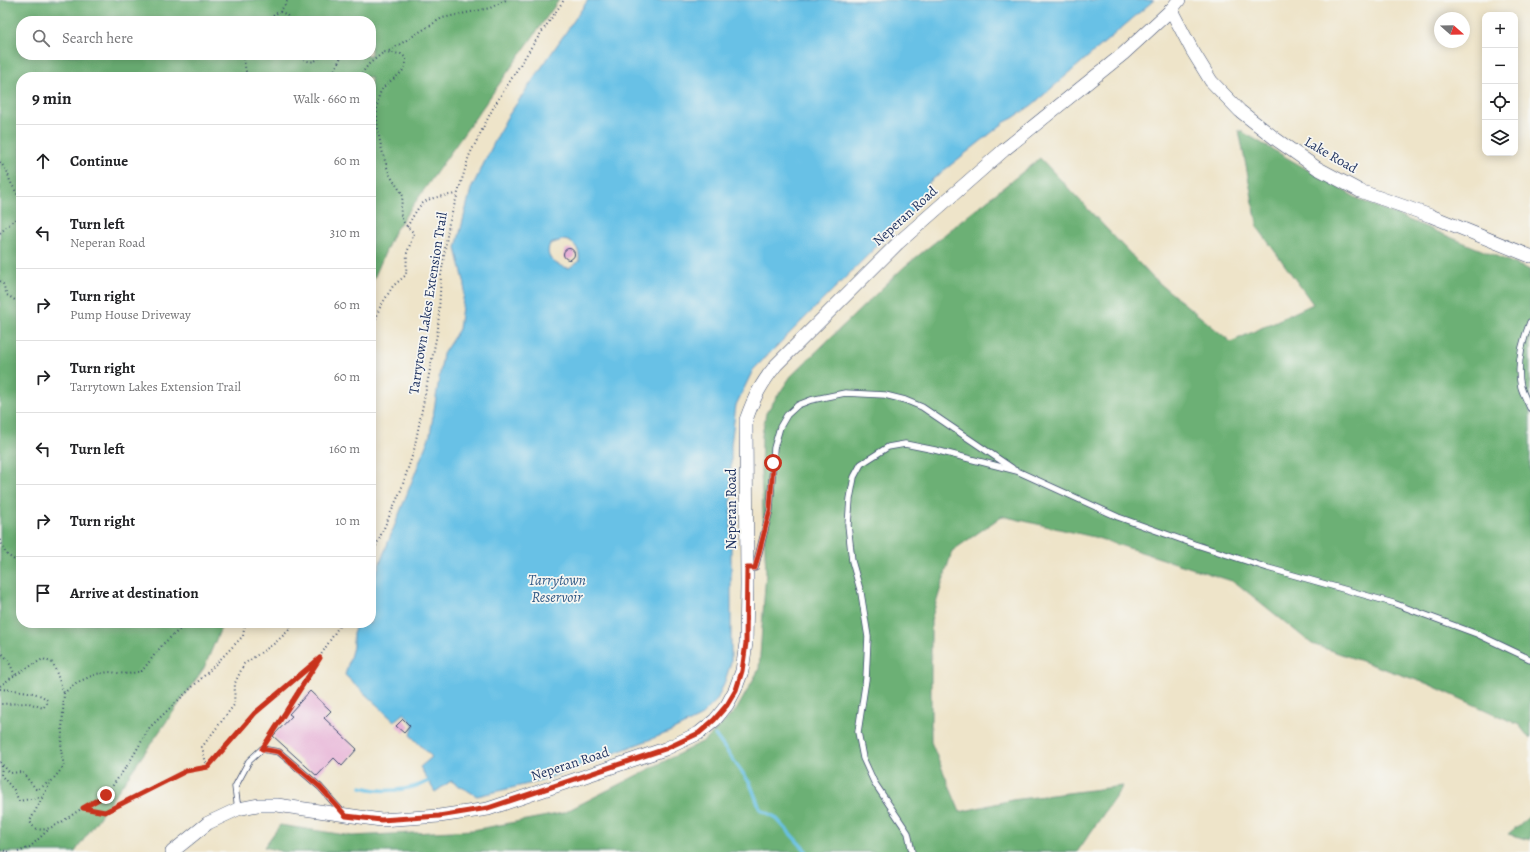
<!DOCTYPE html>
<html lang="en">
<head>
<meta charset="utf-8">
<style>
  body { margin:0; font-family:Alegreya,serif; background:#f2f2f2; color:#202124 }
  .controls { position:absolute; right:12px; top:12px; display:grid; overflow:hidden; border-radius:8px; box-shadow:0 2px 10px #0003 }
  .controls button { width:36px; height:36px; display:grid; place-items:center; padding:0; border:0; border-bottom:1px solid #e0e0e0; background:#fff; color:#202124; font:20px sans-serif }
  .compass { position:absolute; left:1434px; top:12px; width:36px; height:36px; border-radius:50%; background:#fff; box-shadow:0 2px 10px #0003; rotate:110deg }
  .stop { position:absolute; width:12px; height:12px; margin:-9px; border:3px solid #c8321e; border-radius:50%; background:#fff }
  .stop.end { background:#c8321e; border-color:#fff; box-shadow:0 1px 4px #0008 }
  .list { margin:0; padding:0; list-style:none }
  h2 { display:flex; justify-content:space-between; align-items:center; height:52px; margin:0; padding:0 16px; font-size:17px }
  h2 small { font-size:13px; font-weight:400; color:#757577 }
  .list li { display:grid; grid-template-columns:26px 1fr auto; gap:12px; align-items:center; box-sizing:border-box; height:72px; padding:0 16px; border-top:1px solid #e0e0e0 }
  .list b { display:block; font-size:15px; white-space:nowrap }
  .list p { margin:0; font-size:13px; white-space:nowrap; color:#757577 }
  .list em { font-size:13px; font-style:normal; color:#757577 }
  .icon { flex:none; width:22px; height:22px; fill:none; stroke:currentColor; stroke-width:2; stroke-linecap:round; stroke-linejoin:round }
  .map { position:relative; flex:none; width:1530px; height:852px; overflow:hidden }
  .search { position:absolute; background:#fff; box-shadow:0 2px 10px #0003; left:16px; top:16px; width:360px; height:44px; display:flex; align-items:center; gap:10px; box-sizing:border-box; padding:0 14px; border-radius:16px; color:#757577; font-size:15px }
  .panel { position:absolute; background:#fff; box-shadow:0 2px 10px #0003; left:16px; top:72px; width:360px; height:556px; border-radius:16px }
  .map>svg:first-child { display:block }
  .forest { fill:#6cb074; stroke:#447069; fill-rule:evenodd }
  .water { fill:#68c1e6; stroke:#4278a2; fill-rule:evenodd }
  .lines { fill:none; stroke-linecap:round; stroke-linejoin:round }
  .stream { stroke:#68c1e6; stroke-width:3.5 }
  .building { fill:#e7b0d6 }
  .service-casing { stroke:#3b4a6e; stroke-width:7 }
  .tertiary-casing { stroke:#3b4a6e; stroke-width:14 }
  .path { stroke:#3b4a6e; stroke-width:2; stroke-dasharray:1 3; stroke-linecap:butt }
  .service { stroke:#fff; stroke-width:5.5 }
  .tertiary { stroke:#fff; stroke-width:13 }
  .route { stroke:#c8321e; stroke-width:5 }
  .labels { text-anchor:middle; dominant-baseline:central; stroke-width:3.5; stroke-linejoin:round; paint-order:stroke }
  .street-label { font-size:14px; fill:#1b2f5e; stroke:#f6f6f2 }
  .water-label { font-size:15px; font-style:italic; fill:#325b87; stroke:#f6f6f2 }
</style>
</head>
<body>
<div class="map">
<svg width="1530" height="852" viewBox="0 0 1530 852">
  <rect width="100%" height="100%" fill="#f6f6f2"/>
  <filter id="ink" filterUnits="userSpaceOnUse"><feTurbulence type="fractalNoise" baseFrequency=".025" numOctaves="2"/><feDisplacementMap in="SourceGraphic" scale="8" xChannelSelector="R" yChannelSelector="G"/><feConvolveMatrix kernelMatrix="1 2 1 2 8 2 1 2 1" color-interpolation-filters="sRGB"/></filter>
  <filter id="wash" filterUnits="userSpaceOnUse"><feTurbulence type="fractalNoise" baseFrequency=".012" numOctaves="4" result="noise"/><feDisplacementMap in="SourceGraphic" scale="16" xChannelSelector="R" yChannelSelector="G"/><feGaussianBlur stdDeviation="0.9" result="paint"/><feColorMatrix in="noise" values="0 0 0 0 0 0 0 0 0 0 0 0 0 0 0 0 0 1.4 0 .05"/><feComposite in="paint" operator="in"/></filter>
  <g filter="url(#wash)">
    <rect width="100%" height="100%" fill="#eee4c9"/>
    <!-- forest -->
    <g class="forest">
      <path d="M0 0H559L394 232 371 285V77H21V623H223L204 668 75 852H0ZM21 21H371V55H21Z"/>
      <polygon points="1239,130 1360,200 1530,270 1530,739 1519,725 1428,684 1312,644 1235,582 1094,537 1002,516 952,551 931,620 931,742 960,812 1012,800 1123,786 1077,852 283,852 264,847 280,825 352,836 473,830 563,813 706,740 737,709 759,669 766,572 761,472 762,435 766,413 791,376 904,267 1040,158 1153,278 1231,342 1313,304 1258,228"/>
      <polygon points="1530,816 1530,840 1508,834"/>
    </g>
    <!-- water -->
    <path class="water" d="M588 0H1154L1032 105 1013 118 1005 122 928 183 926 197 753 370 736 405 731 445V662L725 681 717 700 700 717 667 733 541 781 477 796 451 781 435 792 420 767 432 757 410 735 414 725 404 713 394 721 345 675 353 647V634L357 623H371V586L430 435 443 354 459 329 465 285 456 248 471 189 506 119ZM562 240C573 240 581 249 579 261L569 268C557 266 543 258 550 244Z"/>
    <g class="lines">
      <!-- stream -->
      <g class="stream">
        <polyline points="715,735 750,783 760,809 775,817 807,852"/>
        <path d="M361 787C383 793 408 791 429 781"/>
      </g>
    </g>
    <g id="blocks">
      <!-- building -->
      <g class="building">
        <circle cx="569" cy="254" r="5.5"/>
        <polygon points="310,691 331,711 324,718 357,749 342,766 334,758 317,776 273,736 292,716 289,714"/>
        <polygon points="403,719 410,726 404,733 396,726"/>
      </g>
    </g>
  </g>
  <g filter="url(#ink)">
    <use href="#blocks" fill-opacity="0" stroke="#3b4a6e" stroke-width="1"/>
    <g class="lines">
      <!-- service casing -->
      <g class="service-casing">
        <g id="service">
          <path d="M1530 322C1522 342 1516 366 1521 387 1523 394 1527 401 1530 408"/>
          <polyline points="747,568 755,568 770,510 774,448 780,427 787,415 798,405 811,400 845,393 885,395 905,400 922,407 1012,468"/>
          <polyline points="238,809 235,787 249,761 262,749 279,752 320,787 343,813"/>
          <polyline points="912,852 908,833 874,782 863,758 858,732 866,679 868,637 861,593 852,561 848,525 850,499 854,477 861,464 888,447 905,444 935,450 1017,471 1118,517 1194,544 1268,568 1393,603 1477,634 1530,659"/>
        </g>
      </g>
      <!-- tertiary casing -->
      <g class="tertiary-casing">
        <g id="tertiary">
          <polyline points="1171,10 1192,50 1211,81 1240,111 1277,140 1317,168 1360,191 1431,216 1530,256"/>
          <path d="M172 852 208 823 238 809 258 805H277L381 820 439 816 488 809 665 749 699 733 715 720 727 705 735 690 742 671 746 643 747 585 746 420C754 397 761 384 776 365L898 243 1004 150 1123 54 1171 10 1179 0"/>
        </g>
      </g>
      <!-- path -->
      <g class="path">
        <polyline points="280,12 288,0"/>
        <path d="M267 21 278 12C283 12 289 15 290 21"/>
        <polyline points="389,51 442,18 490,8 506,0"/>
        <polyline points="243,55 247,77"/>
        <path d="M297 55C306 61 314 66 321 55"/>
        <polyline points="331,77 342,55"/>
        <path d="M359 77 369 64 384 52 401 54 406 58C407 75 392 77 383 88 369 106 382 156 390 175 394 183 400 189 403 196 399 215 399 220 414 233L407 253 406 275 393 286 379 309 371 336"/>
        <polyline points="0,162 7,171 10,181 21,201"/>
        <path d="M407 227C423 198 423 199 456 194"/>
        <polyline points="0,233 21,214"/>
        <polyline points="0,281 3,284 7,295 15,300 21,297"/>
        <polyline points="0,540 6,554 16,561 21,558"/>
        <polyline points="371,557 401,490 414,450 438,329 441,275 449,223 469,156 493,108 532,46 564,0"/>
        <polyline points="245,623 243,636 207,673 150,727 129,763 106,795 83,808 105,812 186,771 207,767 255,713 320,658"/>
        <polyline points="0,651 8,660 15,675"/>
        <polyline points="0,686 15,675 43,659 53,663 64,693"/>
        <path d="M0 689C11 690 40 691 47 700V703L43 708 29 703 0 704"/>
        <polyline points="266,742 341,623"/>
        <polyline points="0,762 10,773 22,772 36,789 42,787 51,780"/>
        <polyline points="2,766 1,775 14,790 19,801 42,797"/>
        <polyline points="207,767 202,747 234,705 235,683 244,664 275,643 288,631 293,623"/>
        <path d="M83 808C71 814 39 844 30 821L50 783 64 766 61 750 64 693 76 683 96 674 109 672 128 674 142 671 163 644 179 630 183 623"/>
        <polyline points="0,850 10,852"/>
        <polyline points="18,852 30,847 48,830"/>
      </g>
      <!-- service -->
      <use href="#service" class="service"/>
      <!-- tertiary -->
      <use href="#tertiary" class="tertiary"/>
    </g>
  </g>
  <g class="lines" filter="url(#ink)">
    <!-- route -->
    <polyline class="route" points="106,795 83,808 105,812 186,771 208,767 255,713 320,658 262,749 279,752 320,787 346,816 381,820 439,816 488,808 665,749 699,733 714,720 727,705 736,690 742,671 746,643 747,568 755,568 770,510 773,463"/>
  </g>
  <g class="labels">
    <!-- street labels -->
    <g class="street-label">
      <text transform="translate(1331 155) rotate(30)">Lake Road</text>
      <text transform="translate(905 216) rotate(-42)">Neperan Road</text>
      <text transform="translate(428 303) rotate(-81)">Tarrytown Lakes Extension Trail</text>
      <text transform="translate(731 509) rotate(-90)">Neperan Road</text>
      <text transform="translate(570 764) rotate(-18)">Neperan Road</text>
    </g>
    <!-- water labels -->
    <g class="water-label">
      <text x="557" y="580">Tarrytown<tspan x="557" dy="17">Reservoir</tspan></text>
    </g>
  </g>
</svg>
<div class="controls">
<button>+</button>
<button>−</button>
<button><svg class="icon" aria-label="locate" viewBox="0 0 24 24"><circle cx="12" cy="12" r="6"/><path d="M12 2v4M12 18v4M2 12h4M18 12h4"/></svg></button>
<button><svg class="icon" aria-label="layers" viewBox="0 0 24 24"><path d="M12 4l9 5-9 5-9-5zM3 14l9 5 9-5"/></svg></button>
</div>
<svg class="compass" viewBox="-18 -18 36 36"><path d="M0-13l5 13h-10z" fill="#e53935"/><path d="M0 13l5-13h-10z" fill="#757577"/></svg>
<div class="stop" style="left:773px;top:463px"></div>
<div class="stop end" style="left:106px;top:795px"></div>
<div class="search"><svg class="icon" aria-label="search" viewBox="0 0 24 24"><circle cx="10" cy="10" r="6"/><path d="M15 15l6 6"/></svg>Search here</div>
<section class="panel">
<h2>9 min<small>Walk · 660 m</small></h2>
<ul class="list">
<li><svg class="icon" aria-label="ahead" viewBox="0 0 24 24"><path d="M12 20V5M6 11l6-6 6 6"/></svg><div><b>Continue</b></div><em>60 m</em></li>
<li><svg class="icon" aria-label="left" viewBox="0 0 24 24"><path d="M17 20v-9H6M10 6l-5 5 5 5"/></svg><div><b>Turn left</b><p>Neperan Road</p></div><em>310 m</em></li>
<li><svg class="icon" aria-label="right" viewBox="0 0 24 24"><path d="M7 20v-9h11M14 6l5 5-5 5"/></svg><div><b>Turn right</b><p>Pump House Driveway</p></div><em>60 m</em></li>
<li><svg class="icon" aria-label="right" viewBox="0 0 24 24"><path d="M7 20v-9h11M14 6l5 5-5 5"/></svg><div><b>Turn right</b><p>Tarrytown Lakes Extension Trail</p></div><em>60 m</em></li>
<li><svg class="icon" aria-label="left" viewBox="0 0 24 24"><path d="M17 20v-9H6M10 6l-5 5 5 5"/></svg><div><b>Turn left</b></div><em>160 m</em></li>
<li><svg class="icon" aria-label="right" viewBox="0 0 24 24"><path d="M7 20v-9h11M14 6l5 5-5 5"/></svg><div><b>Turn right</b></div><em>10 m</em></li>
<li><svg class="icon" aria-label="arrive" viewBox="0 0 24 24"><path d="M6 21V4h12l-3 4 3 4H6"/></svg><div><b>Arrive at destination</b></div></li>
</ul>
</section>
</div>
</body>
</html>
